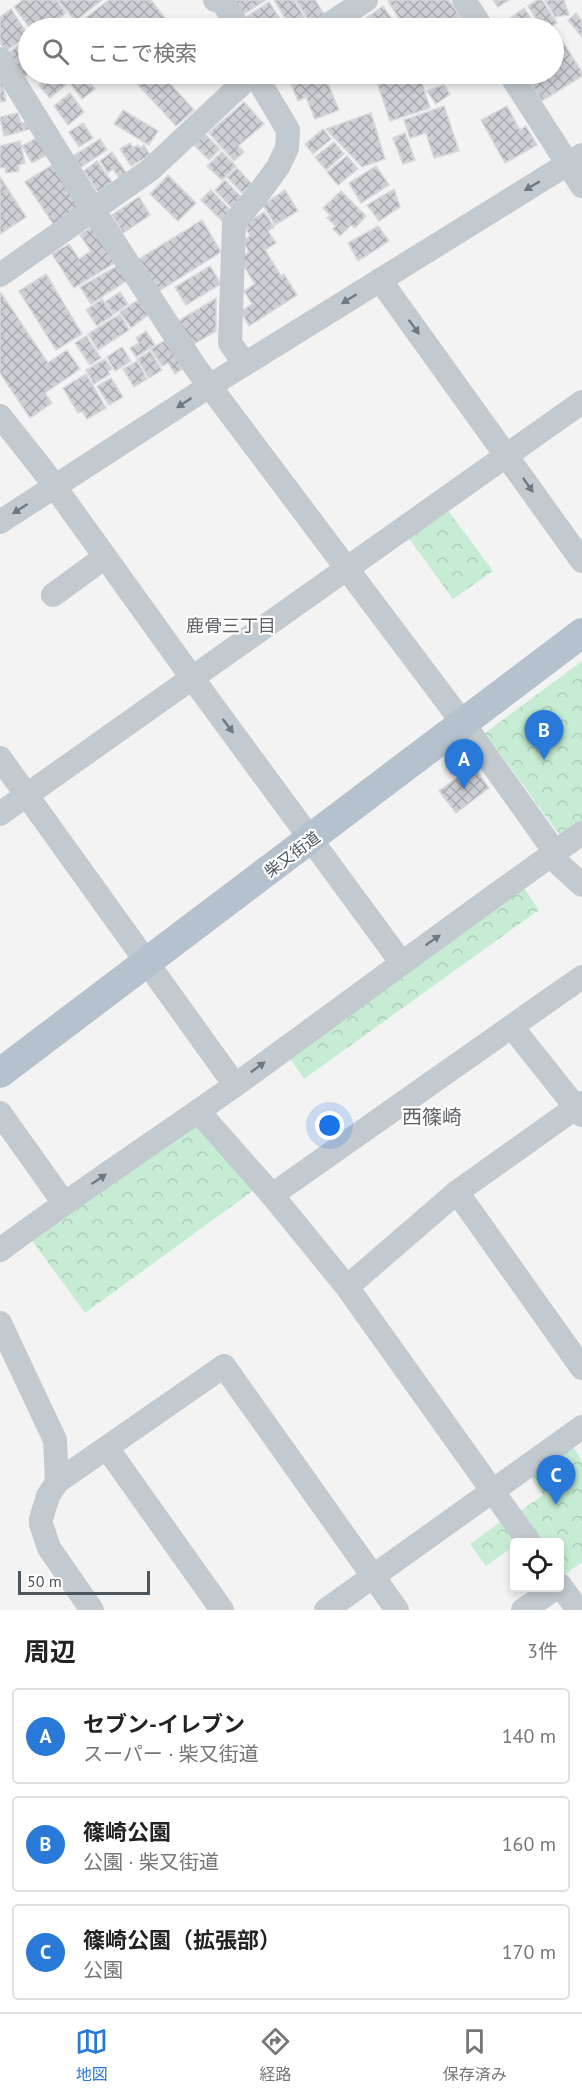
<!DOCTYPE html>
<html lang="ja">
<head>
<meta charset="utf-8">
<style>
  body { margin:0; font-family:"PT Sans","Noto Sans JP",sans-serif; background:#f6f6f6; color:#222 }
  .controls { position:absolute; right:18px; bottom:18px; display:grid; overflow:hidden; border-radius:6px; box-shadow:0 3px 9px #0003 }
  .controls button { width:54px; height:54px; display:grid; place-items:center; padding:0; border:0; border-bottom:2px solid #e0e0e0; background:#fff; color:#222; font:30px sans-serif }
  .scale { position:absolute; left:18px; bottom:15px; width:132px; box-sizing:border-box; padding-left:6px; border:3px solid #4b565f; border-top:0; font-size:16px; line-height:21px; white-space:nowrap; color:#4b565f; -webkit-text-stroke:4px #fff; paint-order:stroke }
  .you { position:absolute; left:330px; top:1126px; width:21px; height:21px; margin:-15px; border:4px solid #fff; border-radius:50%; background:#1a73e8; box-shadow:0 0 0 9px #1a73e833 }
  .badge { display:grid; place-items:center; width:39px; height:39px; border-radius:50%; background:#2979d8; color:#fff; font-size:20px; font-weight:700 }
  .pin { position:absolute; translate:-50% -50px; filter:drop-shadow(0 2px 3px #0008) }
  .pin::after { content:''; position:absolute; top:32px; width:21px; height:18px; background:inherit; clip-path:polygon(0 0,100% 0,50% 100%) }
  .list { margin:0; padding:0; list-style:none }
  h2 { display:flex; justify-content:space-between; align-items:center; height:78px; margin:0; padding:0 24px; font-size:26px }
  h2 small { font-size:20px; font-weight:400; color:#767676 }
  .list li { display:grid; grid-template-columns:39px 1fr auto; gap:18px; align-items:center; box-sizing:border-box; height:96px; margin:0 12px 12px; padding:0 12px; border:2px solid #e0e0e0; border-radius:6px }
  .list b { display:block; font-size:22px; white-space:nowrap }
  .list p { margin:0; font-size:20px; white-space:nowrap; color:#767676 }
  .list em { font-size:20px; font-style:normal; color:#767676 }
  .icon { flex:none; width:33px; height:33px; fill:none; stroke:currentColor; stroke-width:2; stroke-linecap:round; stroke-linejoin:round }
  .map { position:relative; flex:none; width:582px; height:1610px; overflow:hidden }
  .search { position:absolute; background:#fff; box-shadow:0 3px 9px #0003; left:18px; right:18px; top:18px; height:66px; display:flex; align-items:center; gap:15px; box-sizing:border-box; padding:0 21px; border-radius:33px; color:#767676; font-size:22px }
  .sheet { height:402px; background:#fff }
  nav { display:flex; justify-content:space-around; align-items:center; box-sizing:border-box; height:84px; border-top:2px solid #e0e0e0; background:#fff; font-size:16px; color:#767676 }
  nav a { display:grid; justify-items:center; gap:3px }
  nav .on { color:#2979d8 }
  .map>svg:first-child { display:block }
  .forest { fill:url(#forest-crowns) }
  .building { fill:url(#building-cross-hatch); stroke:#d7d9dd; stroke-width:1.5 }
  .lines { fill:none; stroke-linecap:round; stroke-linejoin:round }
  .minor { stroke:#c2cad0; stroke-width:24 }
  .major { stroke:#b5c2ce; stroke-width:30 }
  .oneway { fill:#6f7981 }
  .labels { text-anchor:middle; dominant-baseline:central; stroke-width:4.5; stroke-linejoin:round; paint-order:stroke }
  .street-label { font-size:16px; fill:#4b565f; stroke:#fff }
  .neighbourhood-label { font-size:18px; fill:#5f6367; stroke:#fff }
  .quarter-label { font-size:20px; fill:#5f6367; stroke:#fff }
</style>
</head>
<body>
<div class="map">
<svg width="582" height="1610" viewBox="0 0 582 1610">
  <defs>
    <pattern id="forest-crowns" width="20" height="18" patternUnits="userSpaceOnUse" patternTransform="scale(1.5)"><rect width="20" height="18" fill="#c6edd4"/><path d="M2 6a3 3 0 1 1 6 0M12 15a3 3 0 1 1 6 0" fill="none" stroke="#accdb8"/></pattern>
    <pattern id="building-cross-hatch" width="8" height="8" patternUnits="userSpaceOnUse" patternTransform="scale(1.5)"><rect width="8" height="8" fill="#cdcfd4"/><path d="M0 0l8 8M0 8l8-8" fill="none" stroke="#a8abaf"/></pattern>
  </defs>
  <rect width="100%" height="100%" fill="#f4f3f3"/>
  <!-- forest -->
  <g class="forest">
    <polygon points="444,505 493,571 453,599 405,533"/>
    <polygon points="582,661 582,828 561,837 485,733"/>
    <polygon points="524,888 539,910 304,1079 289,1057"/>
    <polygon points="200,1114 258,1187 85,1313 30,1238"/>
    <polygon points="571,1443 582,1461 582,1562 560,1578 560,1542 535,1542 515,1515 543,1495 528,1474"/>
    <polygon points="503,1520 520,1542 514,1542 514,1546 486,1566 470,1544"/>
  </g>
  <!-- building -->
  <g class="building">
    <polygon points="23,0 56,0 66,13 46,28 30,28 14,7"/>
    <polygon points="58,0 102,0 75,21"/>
    <polygon points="109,0 151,0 165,18 151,28 79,28 76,25"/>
    <polygon points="236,0 266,0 241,16 232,2"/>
    <polygon points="274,0 294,0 310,27 307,28 291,28"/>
    <polygon points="296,0 315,0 326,17 312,26"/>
    <polygon points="389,0 449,0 462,20 448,28 405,28 388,1"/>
    <polygon points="493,0 509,0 498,7"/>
    <polygon points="537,0 542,0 557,23 549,28 542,28 528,6"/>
    <polygon points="545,0 564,0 569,15 555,17"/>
    <polygon points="269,2 286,28 249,28 243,19"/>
    <polygon points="383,6 398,28 367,28 362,21"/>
    <polygon points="524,8 538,28 509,28 505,22"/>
    <polygon points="11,9 28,35 6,51 0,43 0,17"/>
    <polygon points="576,13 582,21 582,37 568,20"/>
    <polygon points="28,38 29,74 24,77 7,54"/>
    <polygon points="561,39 582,72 582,76 542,101 525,74 554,74 554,44"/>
    <polygon points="53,74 59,74 67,84 50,98 39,85"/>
    <polygon points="83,74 95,89 82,99 70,83"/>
    <polygon points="128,74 161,74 194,110 176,126"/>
    <polygon points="287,74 324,74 339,110 315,119 306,97 298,101"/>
    <polygon points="328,74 355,74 356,75 331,83"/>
    <polygon points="403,74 419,74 430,108 390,121 377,82"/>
    <polygon points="436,74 452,74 441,81"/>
    <polygon points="0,81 2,81 6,101 0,102"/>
    <polygon points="444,85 450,94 436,104 427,91"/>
    <polygon points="70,93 84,112 68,125 54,106"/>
    <polygon points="244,102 264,124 238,146 244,152 234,161 209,133"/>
    <polygon points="444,106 459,151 434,158 426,133 410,138 404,120"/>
    <polygon points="507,106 520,130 526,126 537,145 505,163 481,120"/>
    <polygon points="123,110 158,131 149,145 114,124"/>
    <polygon points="18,113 21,123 27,122 30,129 4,136 0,117"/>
    <polygon points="371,113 385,159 362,167 326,129"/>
    <polygon points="83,123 93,138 79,147 69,132"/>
    <polygon points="323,129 331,139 313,154 305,144"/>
    <polygon points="204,133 220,149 209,160 193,144"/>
    <polygon points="405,133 415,160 403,164 393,138"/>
    <polygon points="38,137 48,154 32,163 22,146"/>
    <polygon points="100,139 107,150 81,167 73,156"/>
    <polygon points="20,141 25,163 18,165 19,171 6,173 5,167 0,168 0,146"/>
    <polygon points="334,142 344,154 326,170 315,157"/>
    <polygon points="130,143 133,148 138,145 140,148 144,145 150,155 131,166 120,149"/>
    <polygon points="112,152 127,174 120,179 113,169 108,173 100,161"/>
    <polygon points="222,152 236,166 222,180 207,166"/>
    <polygon points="347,156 358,169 338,185 327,172"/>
    <polygon points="97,161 112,182 98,192 84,171"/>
    <polygon points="52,165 80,207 54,225 25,182"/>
    <polygon points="376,166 389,185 361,203 349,183"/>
    <polygon points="237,168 252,184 242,193 227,177"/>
    <polygon points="168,175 196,203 178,221 150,194"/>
    <polygon points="0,177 26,217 0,234"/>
    <polygon points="225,180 242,198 232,208 215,190"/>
    <polygon points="394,189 400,207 379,221 367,205"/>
    <polygon points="211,190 232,212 222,221 201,200"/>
    <polygon points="285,190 298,211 275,225 263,205"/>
    <polygon points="341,191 366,216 355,228 351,225 340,236 333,229 336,226 327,218 330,215 323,208"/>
    <polygon points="139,197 150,215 123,233 112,215"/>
    <polygon points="264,212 274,227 268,231 276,243 265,250 281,276 284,274 297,295 249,326 241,311 252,304 244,291 255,284 239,258 249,252 243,241 250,236 244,225"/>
    <polygon points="202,220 221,252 159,291 139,259"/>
    <polygon points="93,226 116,262 74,288 52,254 69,244 79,259 91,251 80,235"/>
    <polygon points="378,226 389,241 358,261 348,243"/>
    <polygon points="119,265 128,280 91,304 80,287"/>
    <polygon points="210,266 221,284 186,305 175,287"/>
    <polygon points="46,274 82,334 56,350 19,291"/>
    <polygon points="120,292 128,304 114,314 105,302"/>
    <polygon points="0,293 1,293 48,363 67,350 80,369 45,393 52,403 30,418 0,373"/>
    <polygon points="216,298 216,331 189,347 175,323"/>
    <polygon points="102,299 113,315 97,326 86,310"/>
    <polygon points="138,300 148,315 131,328 120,312"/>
    <polygon points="120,314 129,330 98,350 88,334"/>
    <polygon points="146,331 155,345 136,357 130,348 139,343 136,338"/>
    <polygon points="86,336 101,358 90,365 75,343"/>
    <polygon points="167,339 185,367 175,374 168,363 162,366 151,349"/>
    <polygon points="122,347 131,361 115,371 107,357"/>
    <polygon points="150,351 162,370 149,378 137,359"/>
    <polygon points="105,359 112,369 108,371 110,374 94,384 86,370"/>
    <polygon points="137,361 147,379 134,387 123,369"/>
    <polygon points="86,374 106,408 87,419 82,411 78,413 63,388"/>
    <polygon points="111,378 123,397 109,405 97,386"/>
    <polygon points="473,766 489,788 456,813 439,791"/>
  </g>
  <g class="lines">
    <!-- minor -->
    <g class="minor">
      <polyline points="215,0 222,1 239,28"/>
      <polyline points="464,0 482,28"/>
      <polyline points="323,28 366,0"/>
      <polyline points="0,59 94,211 196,368 463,723 555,852 559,864 582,885"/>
      <polyline points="510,74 582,186"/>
      <polyline points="0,275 150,170 247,79 255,74"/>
      <polyline points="380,280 582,561"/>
      <polyline points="245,364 230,343 234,223 259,193 278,167 287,148 288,130 263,88 259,74"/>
      <polyline points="0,416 42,469 193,679 401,962"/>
      <polyline points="0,522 211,385 582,155"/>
      <polyline points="53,595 105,557"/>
      <polyline points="0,758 235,1085"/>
      <polyline points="0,814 582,402"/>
      <polyline points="512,1027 582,1115"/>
      <polyline points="198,1111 272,1195 347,1287 529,1542"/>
      <polyline points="0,1113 64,1203"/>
      <polyline points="457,1192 582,1368"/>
      <polyline points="272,1195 582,977"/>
      <path d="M0 1250C77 1193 156 1141 234 1086 350 1002 465 916 582 833"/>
      <polyline points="347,1287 457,1192 582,1103"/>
      <polyline points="0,1323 55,1440 57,1482 48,1496 41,1519 41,1524 49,1548 92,1610"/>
      <polyline points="107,1448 222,1610"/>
      <polyline points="57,1482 224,1366 397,1610"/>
      <polyline points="560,1585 578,1610"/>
      <polyline points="326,1610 582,1427"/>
      <polyline points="523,1610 556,1588"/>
    </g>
    <!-- major -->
    <polyline class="major" points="0,1073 582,633"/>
  </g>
  <!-- one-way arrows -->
  <defs><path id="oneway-solid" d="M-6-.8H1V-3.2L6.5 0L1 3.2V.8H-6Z" transform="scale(1.5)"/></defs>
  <g class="oneway">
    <use href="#oneway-solid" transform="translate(532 186) rotate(149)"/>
    <use href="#oneway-solid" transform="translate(349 299) rotate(148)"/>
    <use href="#oneway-solid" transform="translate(414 327) rotate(54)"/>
    <use href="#oneway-solid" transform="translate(184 403) rotate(147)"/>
    <use href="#oneway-solid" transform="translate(528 485) rotate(55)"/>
    <use href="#oneway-solid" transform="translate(20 509) rotate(147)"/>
    <use href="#oneway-solid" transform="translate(228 726) rotate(53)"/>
    <use href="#oneway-solid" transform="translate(433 940) rotate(-35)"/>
    <use href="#oneway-solid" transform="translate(258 1067) rotate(-36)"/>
    <use href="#oneway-solid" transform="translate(99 1179) rotate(-34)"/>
  </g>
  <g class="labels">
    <!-- street labels -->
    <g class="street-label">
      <text transform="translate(292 854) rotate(-37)">柴又街道</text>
    </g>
    <!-- neighbourhood labels -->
    <g class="neighbourhood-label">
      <text x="231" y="625">鹿骨三丁目</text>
    </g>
    <!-- quarter labels -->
    <g class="quarter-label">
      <text x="432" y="1117">西篠崎</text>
    </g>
  </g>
</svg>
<div class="controls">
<button><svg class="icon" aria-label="locate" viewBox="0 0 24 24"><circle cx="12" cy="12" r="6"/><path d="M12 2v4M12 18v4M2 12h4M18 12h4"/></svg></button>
</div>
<div class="scale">50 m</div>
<div class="you"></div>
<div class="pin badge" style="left:464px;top:789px">A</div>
<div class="pin badge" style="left:544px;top:760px">B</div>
<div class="pin badge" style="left:556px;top:1505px">C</div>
<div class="search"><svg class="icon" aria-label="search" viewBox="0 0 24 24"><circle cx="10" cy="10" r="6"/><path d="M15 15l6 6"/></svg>ここで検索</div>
</div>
<section class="sheet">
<h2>周辺<small>3件</small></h2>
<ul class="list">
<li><span class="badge">A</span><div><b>セブン-イレブン</b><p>スーパー · 柴又街道</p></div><em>140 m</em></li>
<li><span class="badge">B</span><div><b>篠崎公園</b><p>公園 · 柴又街道</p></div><em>160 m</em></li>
<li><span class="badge">C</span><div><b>篠崎公園（拡張部）</b><p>公園</p></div><em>170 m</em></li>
</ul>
</section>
<nav>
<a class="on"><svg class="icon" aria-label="map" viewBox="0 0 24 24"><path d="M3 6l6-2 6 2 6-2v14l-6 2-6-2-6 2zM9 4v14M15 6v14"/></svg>地図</a>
<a><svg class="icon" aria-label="directions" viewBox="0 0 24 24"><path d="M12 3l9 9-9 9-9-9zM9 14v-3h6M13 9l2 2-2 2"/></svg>経路</a>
<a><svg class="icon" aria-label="saved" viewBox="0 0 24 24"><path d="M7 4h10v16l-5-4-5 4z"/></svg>保存済み</a>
</nav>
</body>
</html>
